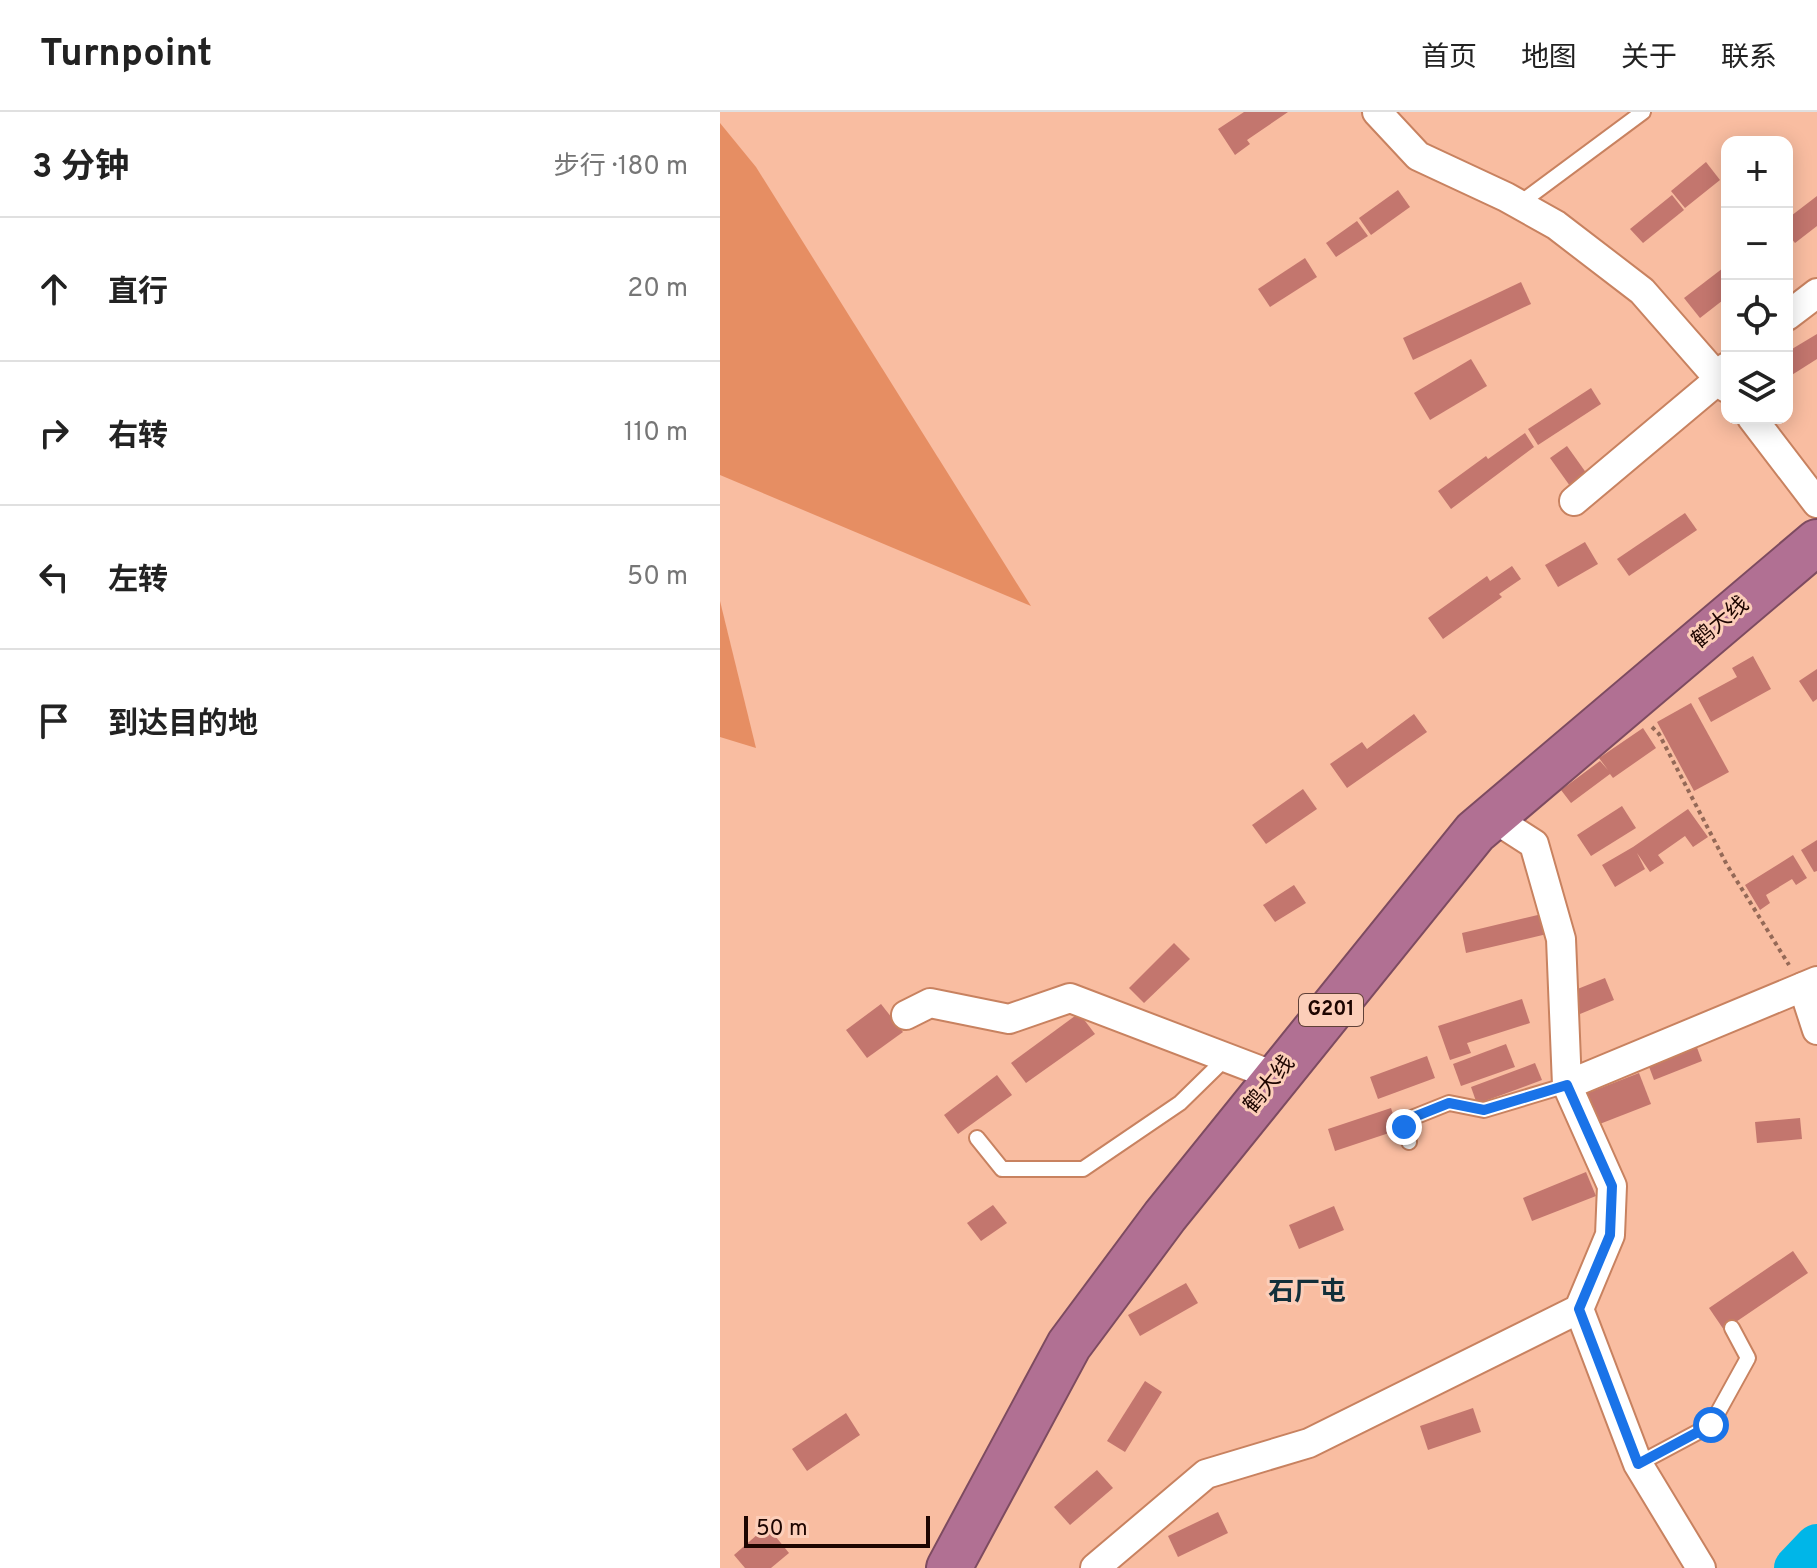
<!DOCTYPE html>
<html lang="zh">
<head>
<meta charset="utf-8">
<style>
  body { margin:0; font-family:Overpass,"Noto Sans SC",sans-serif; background:#f2f2f2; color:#222 }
  .controls { position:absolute; right:24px; top:24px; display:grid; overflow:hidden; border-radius:16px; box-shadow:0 4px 20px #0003 }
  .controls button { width:72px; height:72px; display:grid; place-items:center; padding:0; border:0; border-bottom:2px solid #e0e0e0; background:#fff; color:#222; font:40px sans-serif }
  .scale { position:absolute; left:24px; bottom:20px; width:186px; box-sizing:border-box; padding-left:8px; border:4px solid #1d0500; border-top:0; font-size:22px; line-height:28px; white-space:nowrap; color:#1d0500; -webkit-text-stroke:6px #fcceb9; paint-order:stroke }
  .stop { position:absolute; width:24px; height:24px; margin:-18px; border:6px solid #1a73e8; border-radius:50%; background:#fff }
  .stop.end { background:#1a73e8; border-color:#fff; box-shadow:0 2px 8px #0008 }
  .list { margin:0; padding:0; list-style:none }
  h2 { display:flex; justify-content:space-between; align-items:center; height:104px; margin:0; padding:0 32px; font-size:34px }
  h2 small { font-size:26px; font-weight:400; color:#767676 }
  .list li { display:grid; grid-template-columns:52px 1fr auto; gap:24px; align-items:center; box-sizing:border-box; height:144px; padding:0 32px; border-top:2px solid #e0e0e0 }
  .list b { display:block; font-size:30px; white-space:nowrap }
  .list em { font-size:26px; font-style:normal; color:#767676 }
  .icon { flex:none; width:44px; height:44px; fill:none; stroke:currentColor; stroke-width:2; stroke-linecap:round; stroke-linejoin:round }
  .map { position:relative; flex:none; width:1097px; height:1456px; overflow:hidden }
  header { display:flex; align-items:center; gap:48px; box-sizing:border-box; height:112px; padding:0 40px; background:#fff; border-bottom:2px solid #e0e0e0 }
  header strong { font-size:38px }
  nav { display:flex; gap:44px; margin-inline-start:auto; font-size:28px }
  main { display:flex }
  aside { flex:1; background:#fff }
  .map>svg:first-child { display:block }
  .green { fill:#e68e63 }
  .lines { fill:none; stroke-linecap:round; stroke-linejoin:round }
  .river { stroke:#00b6e8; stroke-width:44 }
  .building { fill:#c3766e }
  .lane-casing { stroke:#c88260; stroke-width:18 }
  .street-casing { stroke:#c88260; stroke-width:32 }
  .highway-casing { stroke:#7d4b60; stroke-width:48 }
  .path { stroke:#946957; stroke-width:4; stroke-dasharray:4 4; stroke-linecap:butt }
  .lane { stroke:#fff; stroke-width:14 }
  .street { stroke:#fff; stroke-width:28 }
  .highway { stroke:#b17093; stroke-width:44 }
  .route { stroke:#1a73e8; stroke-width:10 }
  .labels { text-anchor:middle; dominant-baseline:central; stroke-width:6; stroke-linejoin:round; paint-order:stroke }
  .shield { fill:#fcceb9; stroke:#604138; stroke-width:2 }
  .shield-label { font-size:20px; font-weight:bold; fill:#1d0500 }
  .street-label { font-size:22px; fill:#1d0500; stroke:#fcceb9 }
  .quarter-label { font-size:26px; font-weight:bold; fill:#122f3a; stroke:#fcceb9 }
</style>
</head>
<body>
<header>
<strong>Turnpoint</strong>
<nav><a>首页</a><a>地图</a><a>关于</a><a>联系</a></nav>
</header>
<main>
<aside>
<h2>3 分钟<small>步行 · 180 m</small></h2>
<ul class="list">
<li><svg class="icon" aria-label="ahead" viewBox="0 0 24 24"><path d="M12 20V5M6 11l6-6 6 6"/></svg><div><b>直行</b></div><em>20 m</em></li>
<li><svg class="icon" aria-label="right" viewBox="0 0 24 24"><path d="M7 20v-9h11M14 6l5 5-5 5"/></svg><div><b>右转</b></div><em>110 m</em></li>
<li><svg class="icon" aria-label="left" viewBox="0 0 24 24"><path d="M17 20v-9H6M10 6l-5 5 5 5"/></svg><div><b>左转</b></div><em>50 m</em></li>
<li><svg class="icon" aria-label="arrive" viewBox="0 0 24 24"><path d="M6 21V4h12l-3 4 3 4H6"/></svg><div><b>到达目的地</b></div></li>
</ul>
</aside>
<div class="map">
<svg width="1097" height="1456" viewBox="0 0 1097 1456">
  <rect width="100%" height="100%" fill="#f9bda1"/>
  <!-- green -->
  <g class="green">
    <polygon points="0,11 36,55 311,494 0,363"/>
    <polygon points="0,489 36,636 0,625"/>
  </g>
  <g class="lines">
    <!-- river -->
    <polyline class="river" points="1076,1456 1097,1434"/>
  </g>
  <!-- building -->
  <g class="building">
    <polygon points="524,0 568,0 527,28 530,32 515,43 498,17"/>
    <polygon points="986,50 1000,68 965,96 951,79"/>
    <polygon points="678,78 690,95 651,123 639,106"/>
    <polygon points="952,83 964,98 923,131 910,117"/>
    <polygon points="1097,84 1097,114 1075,131 1067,121 1067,107"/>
    <polygon points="637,109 648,124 616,145 606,131"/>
    <polygon points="585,146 597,165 550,195 538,177"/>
    <polygon points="1007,153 1007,185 980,206 964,186"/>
    <polygon points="801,170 811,192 693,248 683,226"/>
    <polygon points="1097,222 1097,247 1067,266 1067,240"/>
    <polygon points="751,247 767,274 710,308 694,281"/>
    <polygon points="871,276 881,292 818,333 808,317"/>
    <polygon points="805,321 814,335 731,397 718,379 766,344 768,347"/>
    <polygon points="847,334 872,369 855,381 830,346"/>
    <polygon points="965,401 977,418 909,464 897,447"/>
    <polygon points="865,430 878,452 838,475 825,453"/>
    <polygon points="792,454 801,467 779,482 782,485 723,527 708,506 767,464 770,469"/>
    <polygon points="1033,544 1051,577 991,610 978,586 1017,565 1012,556"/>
    <polygon points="1097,557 1097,587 1093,590 1079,569"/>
    <polygon points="971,591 1009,660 974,679 937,610"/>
    <polygon points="694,602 707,620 627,676 610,652 642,630 647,637"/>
    <polygon points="923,616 936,636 893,666 890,662 851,691 841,678 880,649 888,658 879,646"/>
    <polygon points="583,677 597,697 546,732 532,713"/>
    <polygon points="902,694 916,716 871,744 857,723"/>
    <polygon points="968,697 988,725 973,735 965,724 938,743 944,751 930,760 917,741 925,757 895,775 882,753 913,735"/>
    <polygon points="1097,728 1097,759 1094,760 1081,738"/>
    <polygon points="1073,743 1087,766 1076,773 1072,767 1046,783 1050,791 1040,798 1025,773"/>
    <polygon points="574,773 586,791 555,810 543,793"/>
    <polygon points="822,802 827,822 746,841 742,821"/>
    <polygon points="454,831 470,847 424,891 409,876"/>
    <polygon points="885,866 894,888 860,902 850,880"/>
    <polygon points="802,887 810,911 747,931 751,941 730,948 718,914"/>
    <polygon points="161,892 183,920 147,946 126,918"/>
    <polygon points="359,901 375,922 306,971 291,951"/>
    <polygon points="786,932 795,955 741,974 733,952"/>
    <polygon points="976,933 982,949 934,968 928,952"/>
    <polygon points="707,944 715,966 658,987 650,965"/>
    <polygon points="815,951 822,968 757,992 751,975"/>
    <polygon points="919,961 931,992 872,1015 860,984"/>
    <polygon points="277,963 292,983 238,1022 224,1003"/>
    <polygon points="671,996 678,1018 615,1039 608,1017"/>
    <polygon points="1080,1006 1082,1027 1037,1031 1035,1010"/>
    <polygon points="866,1060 876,1084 812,1109 803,1086"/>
    <polygon points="273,1093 287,1111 261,1129 247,1111"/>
    <polygon points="614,1094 624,1118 579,1137 569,1113"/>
    <polygon points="1073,1139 1088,1161 1004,1218 989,1196"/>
    <polygon points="466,1171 478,1191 420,1224 408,1203"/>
    <polygon points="425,1269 442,1280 405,1340 387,1329"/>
    <polygon points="753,1296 761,1320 708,1338 700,1314"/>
    <polygon points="126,1301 140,1323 87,1359 72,1337"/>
    <polygon points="377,1358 393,1376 350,1413 334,1395"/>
    <polygon points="498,1400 508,1421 458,1445 448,1424"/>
    <polygon points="47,1414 69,1441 51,1456 25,1456 14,1443"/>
  </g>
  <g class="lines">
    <!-- lane casing -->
    <g class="lane-casing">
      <g id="lane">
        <polyline points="799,92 923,0"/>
        <polyline points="257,1026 282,1057 363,1057 460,991 506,946"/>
        <polyline points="689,1030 684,1015 689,1007 729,991 764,998 847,973"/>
        <polyline points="918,1352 991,1313 1028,1246 1012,1216"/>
      </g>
    </g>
    <!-- street casing -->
    <g class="street-casing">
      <g id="street">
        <polyline points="657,0 698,44 786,85 836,113 922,179 1007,276"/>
        <polyline points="1067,204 1097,181"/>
        <polyline points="1032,306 1097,391"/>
        <polyline points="854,389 997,269 1007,255"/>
        <polyline points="1083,875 1097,918"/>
        <polyline points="186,903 210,891 289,907 350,886 557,965"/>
        <polyline points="847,973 1097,869"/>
        <polyline points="859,1197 918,1352 981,1456"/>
        <polyline points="375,1456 486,1362 589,1331 859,1197 890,1123 892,1074 847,973 841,827 814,732 772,705"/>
      </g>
    </g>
    <!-- highway casing -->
    <g class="highway-casing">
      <polyline id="highway" points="229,1456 349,1233 445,1104 755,720 1097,430"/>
    </g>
    <!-- path -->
    <polyline class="path" points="932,615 939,622 1007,753 1069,853"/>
    <!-- lane -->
    <use href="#lane" class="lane"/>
    <!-- street -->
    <use href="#street" class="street"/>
    <!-- highway -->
    <use href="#highway" class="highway"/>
  </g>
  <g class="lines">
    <!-- route -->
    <polyline class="route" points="684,1015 689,1007 729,991 764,998 847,973 892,1074 890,1123 859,1197 918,1352 991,1313"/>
  </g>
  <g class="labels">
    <!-- shield labels -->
    <rect class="shield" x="579" y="882" width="64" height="32" rx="6"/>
    <g class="shield-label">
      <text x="611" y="898">G201</text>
    </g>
    <!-- street labels -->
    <g class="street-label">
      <text transform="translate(1001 511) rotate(-40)">鹤大线</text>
      <text transform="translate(550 973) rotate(-51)">鹤大线</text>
    </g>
    <!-- quarter labels -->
    <g class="quarter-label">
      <text x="587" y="1181">石厂屯</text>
    </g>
  </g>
</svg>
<div class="controls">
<button>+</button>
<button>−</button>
<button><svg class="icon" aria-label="locate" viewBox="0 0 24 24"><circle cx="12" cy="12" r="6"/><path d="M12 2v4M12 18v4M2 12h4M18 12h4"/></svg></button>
<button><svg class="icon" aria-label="layers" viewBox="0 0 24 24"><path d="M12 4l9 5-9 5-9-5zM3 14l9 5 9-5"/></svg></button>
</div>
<div class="scale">50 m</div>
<div class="stop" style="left:991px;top:1313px"></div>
<div class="stop end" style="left:684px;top:1015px"></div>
</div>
</main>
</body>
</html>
